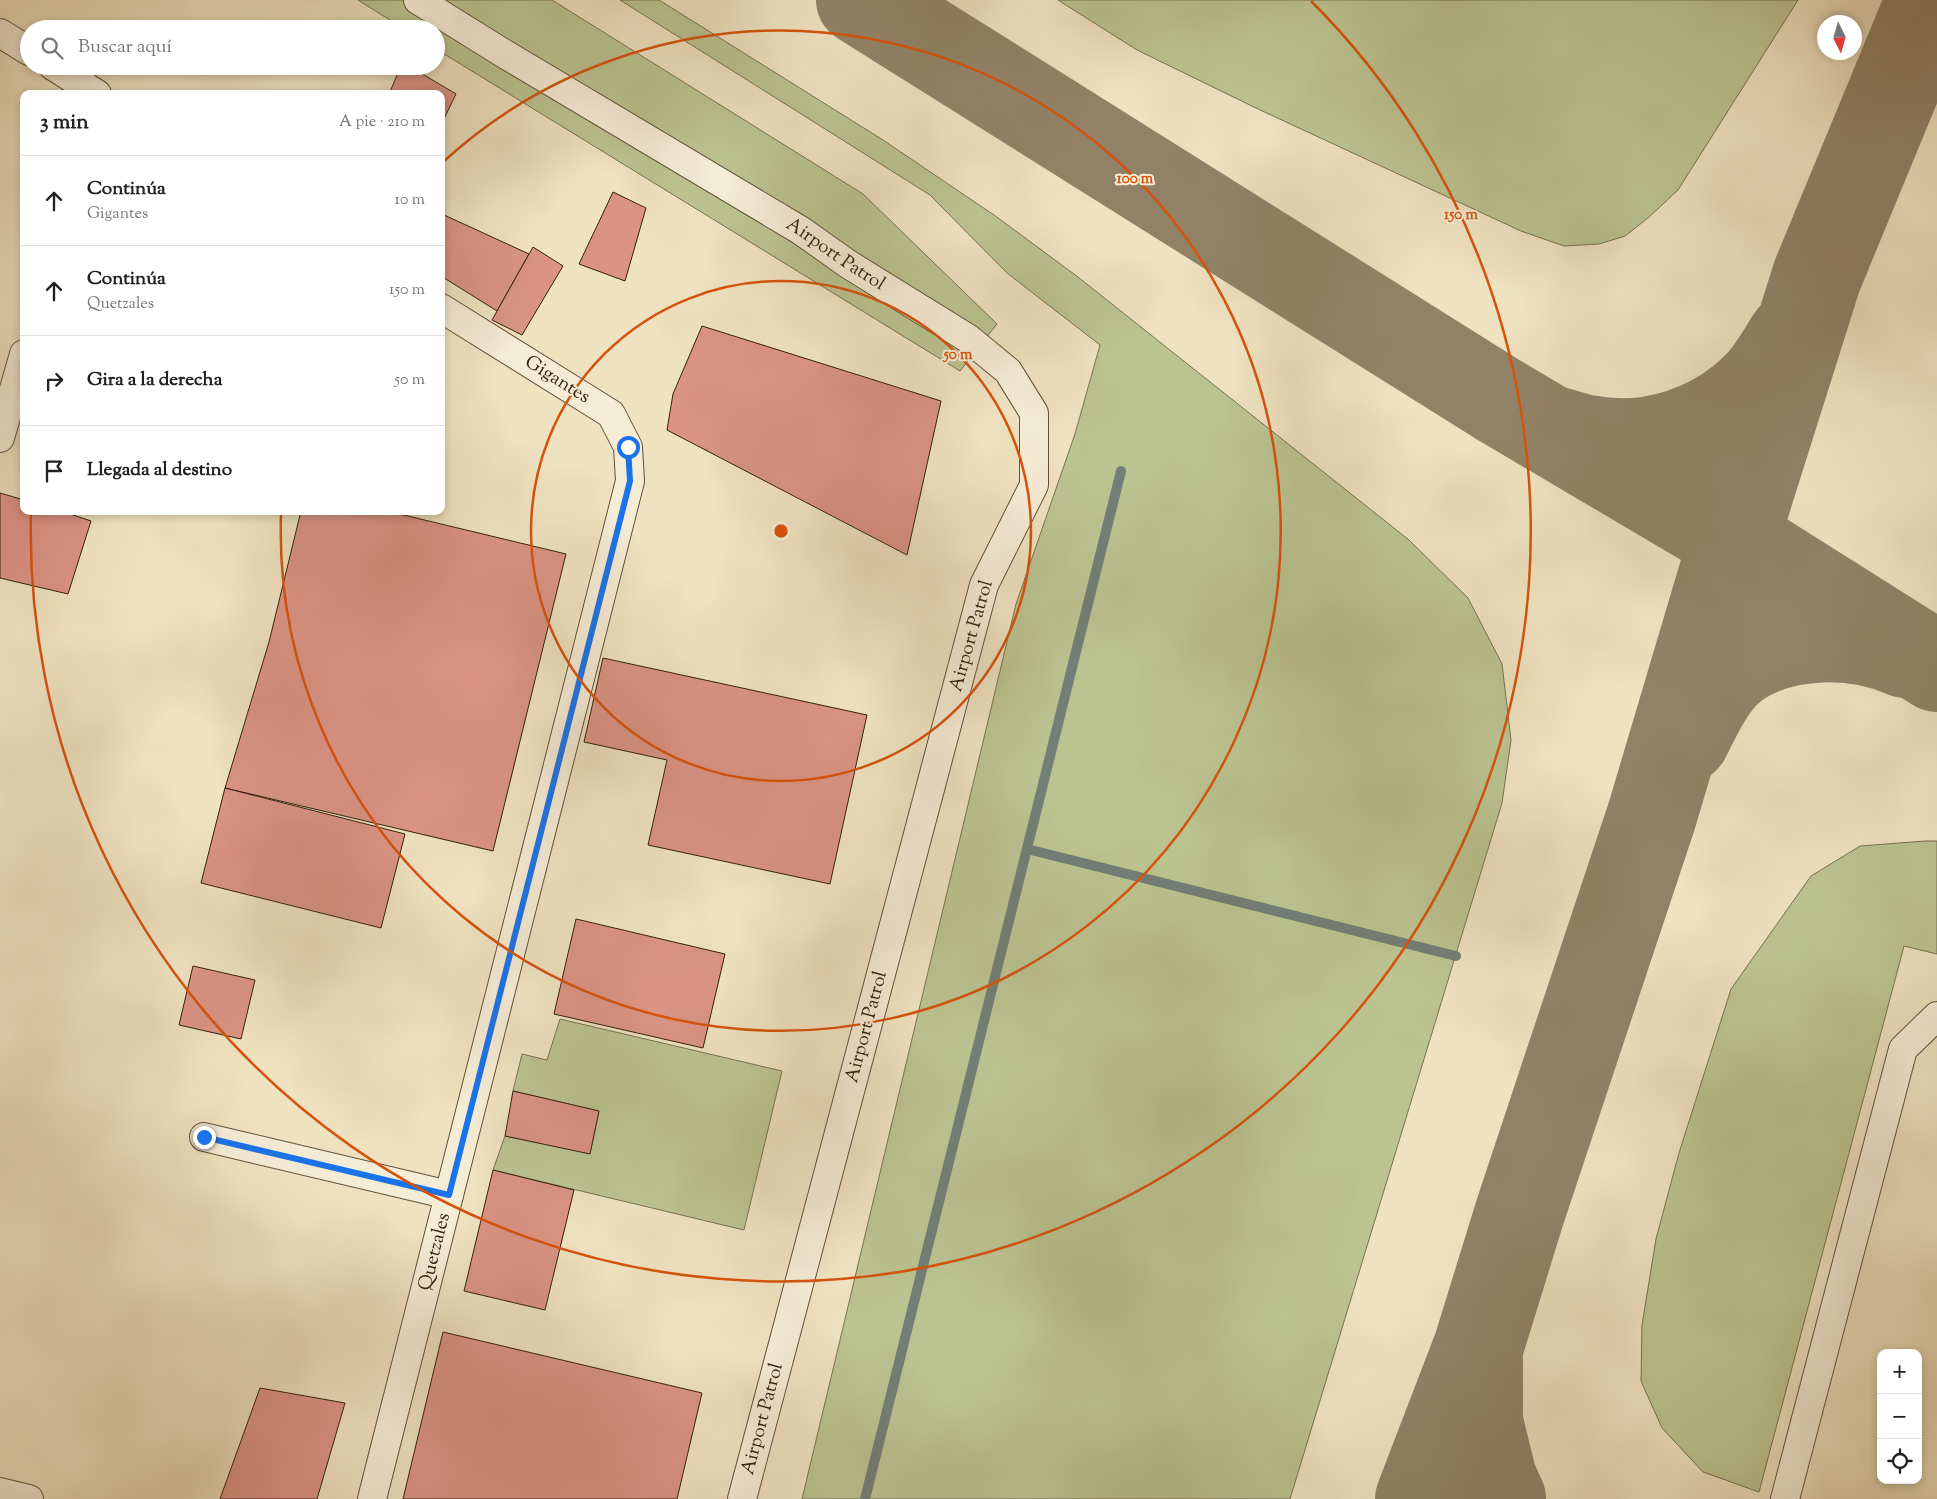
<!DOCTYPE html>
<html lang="es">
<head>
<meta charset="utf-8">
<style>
  body { margin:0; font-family:"Sorts Mill Goudy",serif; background:#f2f2f2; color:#202124 }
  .controls { position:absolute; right:15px; bottom:15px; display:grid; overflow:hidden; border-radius:10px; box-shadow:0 2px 8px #0003 }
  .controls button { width:45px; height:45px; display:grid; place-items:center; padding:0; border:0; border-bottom:1px solid #e0e0e0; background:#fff; color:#202124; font:25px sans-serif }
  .compass { position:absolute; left:1817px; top:15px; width:45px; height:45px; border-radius:50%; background:#fff; box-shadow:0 2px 8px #0003; rotate:175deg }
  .stop { position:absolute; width:15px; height:15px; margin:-11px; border:4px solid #1a73e8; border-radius:50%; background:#fff }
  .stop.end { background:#1a73e8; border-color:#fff; box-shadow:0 1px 5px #0008 }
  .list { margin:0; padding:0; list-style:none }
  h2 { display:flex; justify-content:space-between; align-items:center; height:65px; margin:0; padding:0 20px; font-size:21px }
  h2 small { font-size:16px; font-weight:400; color:#757577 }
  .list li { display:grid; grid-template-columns:32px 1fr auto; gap:15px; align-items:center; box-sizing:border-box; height:90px; padding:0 20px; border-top:1px solid #e0e0e0 }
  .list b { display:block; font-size:19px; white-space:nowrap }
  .list p { margin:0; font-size:16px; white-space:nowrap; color:#757577 }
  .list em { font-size:16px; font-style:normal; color:#757577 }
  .icon { flex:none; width:28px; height:28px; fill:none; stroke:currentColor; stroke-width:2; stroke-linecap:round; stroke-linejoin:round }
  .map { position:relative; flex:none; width:1937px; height:1499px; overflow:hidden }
  .search { position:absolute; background:#fff; box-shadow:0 2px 8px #0003; left:20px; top:20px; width:425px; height:55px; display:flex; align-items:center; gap:12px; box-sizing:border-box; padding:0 18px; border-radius:28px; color:#757577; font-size:19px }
  .panel { position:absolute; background:#fff; box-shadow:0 2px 8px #0003; left:20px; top:90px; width:425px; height:425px; border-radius:10px }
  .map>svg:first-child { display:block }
  .green { fill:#bbc391; stroke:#777250 }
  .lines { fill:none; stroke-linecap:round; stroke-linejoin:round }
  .stream { stroke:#737e76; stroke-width:10 }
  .taxiway { stroke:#918267; stroke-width:90 }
  .building { fill:#da9384; stroke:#33210e }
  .minor-casing { stroke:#62513a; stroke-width:30 }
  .minor { stroke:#f5ecd6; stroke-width:28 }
  .route { stroke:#1a73e8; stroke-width:6 }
  .ring { fill:none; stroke:#d6530c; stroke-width:2.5 }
  .labels { text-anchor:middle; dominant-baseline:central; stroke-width:4; stroke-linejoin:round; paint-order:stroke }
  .street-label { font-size:19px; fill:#33210e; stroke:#f5ecd6 }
  .centre { fill:#d6530c; stroke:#f5ecd6; stroke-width:2.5 }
  .ring-label { font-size:15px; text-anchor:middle; font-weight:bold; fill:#d6530c; stroke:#f5ecd6; stroke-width:4; stroke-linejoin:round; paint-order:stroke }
</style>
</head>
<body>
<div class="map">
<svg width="1937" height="1499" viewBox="0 0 1937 1499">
  <rect width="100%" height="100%" fill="#efe2c0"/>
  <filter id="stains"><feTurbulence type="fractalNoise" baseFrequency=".004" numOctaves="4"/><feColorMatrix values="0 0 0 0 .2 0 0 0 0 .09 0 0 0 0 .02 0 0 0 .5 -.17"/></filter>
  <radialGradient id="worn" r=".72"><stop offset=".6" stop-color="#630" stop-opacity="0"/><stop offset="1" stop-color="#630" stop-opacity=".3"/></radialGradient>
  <!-- green -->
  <g class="green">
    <polygon points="358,0 552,0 863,194 997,324 960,371 436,49 436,29 404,29"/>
    <polygon points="620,0 659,0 883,140 994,215 1078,277 1409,540 1468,598 1502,664 1511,740 1502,803 1290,1499 802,1499 1016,604 1075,434 1100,345 1007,273 930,195"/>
    <polygon points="1058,0 1798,0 1678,190 1648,218 1625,236 1599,244 1564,246 1521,231 1258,109 1137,50"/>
    <polygon points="1925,841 1937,841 1937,954 1904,946 1759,1492 1703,1472 1662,1428 1641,1381 1642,1325 1656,1239 1679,1153 1731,989 1811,876 1860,846"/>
    <polygon points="560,1019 782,1071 744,1230 493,1170 505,1136 590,1153 599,1111 513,1091 522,1054 547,1060"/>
  </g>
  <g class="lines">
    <!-- stream -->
    <g class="stream">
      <polyline points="1027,849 1456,956"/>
      <polyline points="865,1499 1121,471"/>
    </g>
    <!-- taxiway -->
    <g class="taxiway">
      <polyline points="861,0 1497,399 1734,539 1937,667"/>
      <path d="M1558 432C1568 435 1577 438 1587 440 1649 452 1715 430 1758 386 1772 372 1781 355 1791 339"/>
      <path d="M1685 738C1699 711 1713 678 1740 661 1786 631 1856 631 1905 653"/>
      <polyline points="1478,1362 1478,1422 1492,1479 1501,1499"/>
      <polyline points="1420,1499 1478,1348 1520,1212 1652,815 1734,539 1817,276 1931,0"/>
    </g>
  </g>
  <!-- building -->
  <g class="building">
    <polygon points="401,66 409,66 456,94 441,125 441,94 389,94"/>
    <polygon points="613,192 646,208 625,281 579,264"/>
    <polygon points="442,214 529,254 497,311 441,276"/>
    <polygon points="533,247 563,266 522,335 492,320"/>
    <polygon points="702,326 941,401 907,555 667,430 673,394"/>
    <polygon points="0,493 24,500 24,511 61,511 91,521 68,594 0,578"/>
    <polygon points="301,511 387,511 566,554 493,851 225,788 269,642"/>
    <polygon points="603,658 867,715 830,884 648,845 667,760 584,742"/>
    <polygon points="225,788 405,834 381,928 201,883"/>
    <polygon points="576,919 725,954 703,1048 554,1014"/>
    <polygon points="193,966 255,980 241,1039 179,1025"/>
    <polygon points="513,1091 599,1111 590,1154 505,1136"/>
    <polygon points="493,1170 574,1190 545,1310 464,1291"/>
    <polygon points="443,1332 702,1393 677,1499 403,1499"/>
    <polygon points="260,1388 345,1403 317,1499 220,1499"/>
  </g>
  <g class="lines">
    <!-- minor casing -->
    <g class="minor-casing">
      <g id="minor">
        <path id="s1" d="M418 0 503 53 800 230 848 264 969 339 1008 371 1034 413V485L984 585 742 1499"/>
        <polyline points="0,33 29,51"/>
        <polyline points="53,66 97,94"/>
        <polyline points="0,438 24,354"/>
        <polyline points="204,1137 449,1195"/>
        <polyline points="0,1492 29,1499"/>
        <path id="s2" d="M372 1499 630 481 628 447 611 414 441 308"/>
        <polyline points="1785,1499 1903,1049 1937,1016"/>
      </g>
    </g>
    <!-- minor -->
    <use href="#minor" class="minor"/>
  </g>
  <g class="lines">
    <!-- route -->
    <polyline class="route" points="204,1137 449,1195 630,481 628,447"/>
  </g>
  <!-- distance rings -->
  <g class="ring">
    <circle cx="781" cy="531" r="250"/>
    <path d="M443 162A500 500 0 1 1 281 514"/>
    <path d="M1311 1A750 750 0 1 1 31 511"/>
  </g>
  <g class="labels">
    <!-- street labels -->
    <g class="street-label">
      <text stroke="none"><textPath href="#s1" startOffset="489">Airport Patrol</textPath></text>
      <text transform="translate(557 380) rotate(32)">Gigantes</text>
      <text transform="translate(972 636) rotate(-74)">Airport Patrol</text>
      <text transform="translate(867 1027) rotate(-75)">Airport Patrol</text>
      <text stroke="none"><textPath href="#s2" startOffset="255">Quetzales</textPath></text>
      <text transform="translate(763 1419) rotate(-75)">Airport Patrol</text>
    </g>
  </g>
  <circle cx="781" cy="531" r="8" class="centre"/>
  <g class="ring-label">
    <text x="1135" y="183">100 m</text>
    <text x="1461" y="219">150 m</text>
    <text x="958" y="359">50 m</text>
  </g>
  <rect width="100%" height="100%" filter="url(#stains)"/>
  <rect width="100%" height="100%" fill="url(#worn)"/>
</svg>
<div class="controls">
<button>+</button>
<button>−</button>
<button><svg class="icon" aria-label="locate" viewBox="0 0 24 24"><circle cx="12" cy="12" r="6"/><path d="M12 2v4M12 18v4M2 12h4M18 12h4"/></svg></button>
</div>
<svg class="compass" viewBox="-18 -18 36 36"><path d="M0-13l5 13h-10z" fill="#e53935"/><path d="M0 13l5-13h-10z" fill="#757577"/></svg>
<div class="stop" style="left:628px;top:447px"></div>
<div class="stop end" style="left:204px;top:1137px"></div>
<div class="search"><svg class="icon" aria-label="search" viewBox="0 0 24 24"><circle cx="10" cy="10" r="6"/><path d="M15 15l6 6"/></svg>Buscar aquí</div>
<section class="panel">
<h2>3 min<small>A pie · 210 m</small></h2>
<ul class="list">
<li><svg class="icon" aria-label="ahead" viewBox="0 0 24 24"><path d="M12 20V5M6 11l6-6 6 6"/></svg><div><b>Continúa</b><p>Gigantes</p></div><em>10 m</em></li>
<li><svg class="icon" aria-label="ahead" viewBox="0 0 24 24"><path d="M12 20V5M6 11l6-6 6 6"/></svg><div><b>Continúa</b><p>Quetzales</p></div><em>150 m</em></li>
<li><svg class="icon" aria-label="right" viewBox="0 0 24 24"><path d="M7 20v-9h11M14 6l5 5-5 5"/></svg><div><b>Gira a la derecha</b></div><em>50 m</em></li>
<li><svg class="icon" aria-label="arrive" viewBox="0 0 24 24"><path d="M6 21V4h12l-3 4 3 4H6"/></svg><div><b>Llegada al destino</b></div></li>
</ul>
</section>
</div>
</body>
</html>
